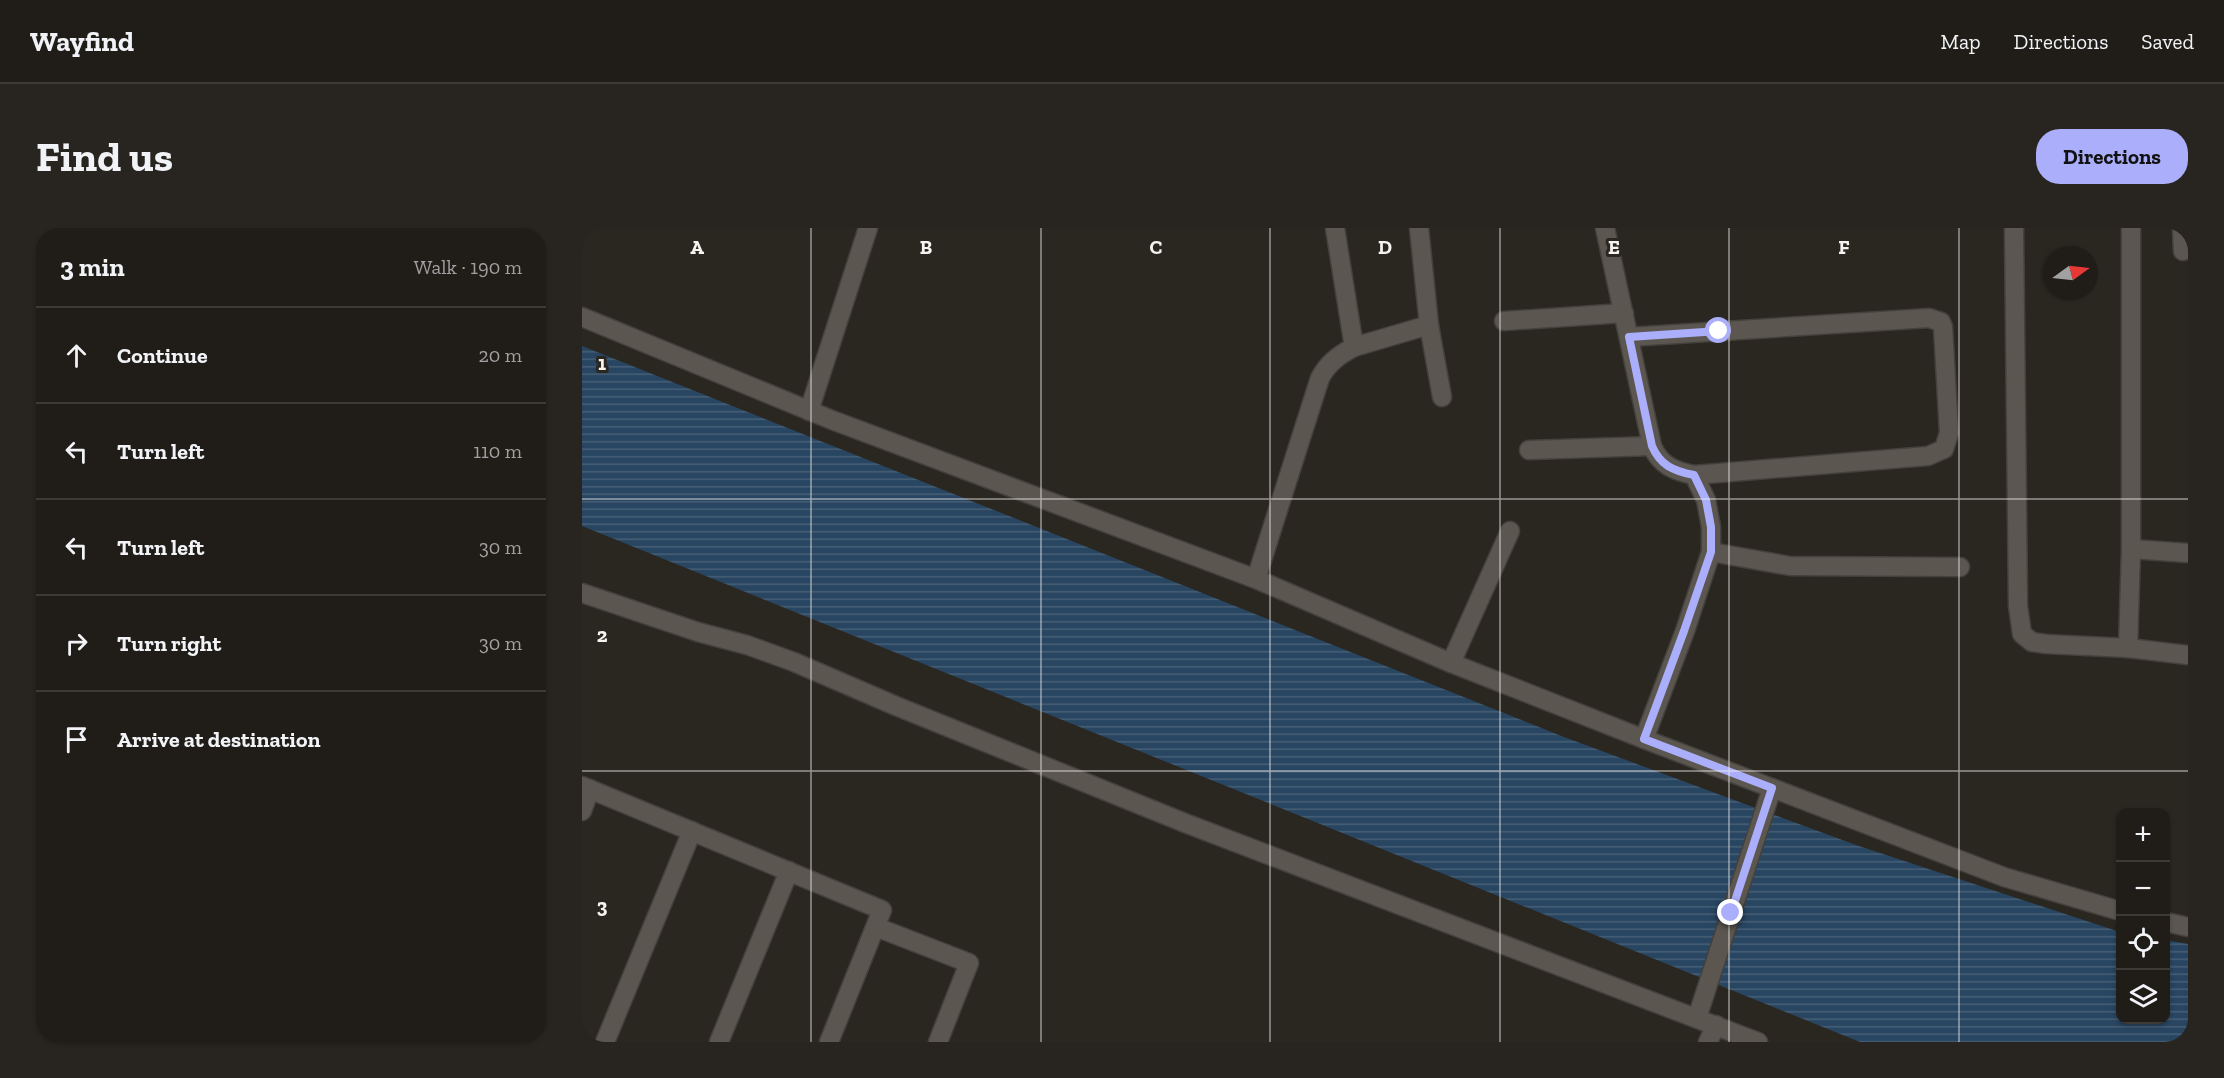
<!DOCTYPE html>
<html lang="en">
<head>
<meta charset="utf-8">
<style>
  body { margin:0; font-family:"Zilla Slab",serif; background:#282521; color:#f1f3f6 }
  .controls { position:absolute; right:18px; bottom:18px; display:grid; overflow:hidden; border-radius:12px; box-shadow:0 2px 4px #0004 }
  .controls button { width:54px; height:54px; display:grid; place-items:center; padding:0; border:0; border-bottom:2px solid #3d3a37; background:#201c18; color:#f1f3f6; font:30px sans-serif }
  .compass { position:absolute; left:1462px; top:18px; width:54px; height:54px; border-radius:50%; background:#201c18; box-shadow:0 2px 4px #0004; rotate:75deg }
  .stop { position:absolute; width:18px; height:18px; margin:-14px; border:4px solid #abaffb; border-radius:50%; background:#fff }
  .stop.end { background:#abaffb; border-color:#fff; box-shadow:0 2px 6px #0008 }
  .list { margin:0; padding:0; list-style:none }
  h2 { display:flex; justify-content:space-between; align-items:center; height:78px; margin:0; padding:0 24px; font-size:26px }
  h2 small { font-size:20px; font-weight:400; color:#a2a1a2 }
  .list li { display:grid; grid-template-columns:39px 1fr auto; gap:18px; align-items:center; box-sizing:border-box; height:96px; padding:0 24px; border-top:2px solid #3d3a37 }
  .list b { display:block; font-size:22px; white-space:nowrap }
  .list em { font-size:20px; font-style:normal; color:#a2a1a2 }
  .icon { flex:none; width:33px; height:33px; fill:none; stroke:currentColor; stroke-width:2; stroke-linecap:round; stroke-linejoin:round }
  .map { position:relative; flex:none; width:1606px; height:814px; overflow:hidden; border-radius:24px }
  header { display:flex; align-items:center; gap:36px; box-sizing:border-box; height:84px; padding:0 30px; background:#201c18; border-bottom:2px solid #3d3a37 }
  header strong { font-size:28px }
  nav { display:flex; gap:33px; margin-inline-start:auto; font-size:21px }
  .intro { display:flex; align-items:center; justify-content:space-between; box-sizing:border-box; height:144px; padding:0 36px }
  h1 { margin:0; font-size:42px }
  .button { padding:15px 27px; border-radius:24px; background:#abaffb; color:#111; font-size:21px; font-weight:700 }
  main { display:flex; gap:36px; padding:0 36px }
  aside { flex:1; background:#201c18; border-radius:24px; box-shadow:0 2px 4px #0004 }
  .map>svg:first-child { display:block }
  .water { fill:url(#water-rules) }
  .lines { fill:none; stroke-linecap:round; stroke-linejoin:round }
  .street-casing { stroke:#44413d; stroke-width:21 }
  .street { stroke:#5b5750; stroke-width:18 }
  .route { stroke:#abaffb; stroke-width:8 }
  .grid { fill:none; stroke:#f6f3f0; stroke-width:1.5; stroke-opacity:0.55 }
  .grid-label { font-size:20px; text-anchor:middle; font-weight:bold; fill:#f6f3f0; stroke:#2a2620; stroke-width:6; stroke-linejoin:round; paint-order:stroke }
</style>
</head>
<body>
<header>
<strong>Wayfind</strong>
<nav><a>Map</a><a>Directions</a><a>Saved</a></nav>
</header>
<div class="intro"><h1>Find us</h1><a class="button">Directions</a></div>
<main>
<aside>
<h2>3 min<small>Walk · 190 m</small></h2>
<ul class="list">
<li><svg class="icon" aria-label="ahead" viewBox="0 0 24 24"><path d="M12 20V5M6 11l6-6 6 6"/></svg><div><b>Continue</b></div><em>20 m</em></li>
<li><svg class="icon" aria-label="left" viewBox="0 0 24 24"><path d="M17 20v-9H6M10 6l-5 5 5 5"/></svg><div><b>Turn left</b></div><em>110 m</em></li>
<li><svg class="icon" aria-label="left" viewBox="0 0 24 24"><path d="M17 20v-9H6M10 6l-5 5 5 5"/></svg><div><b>Turn left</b></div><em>30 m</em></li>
<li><svg class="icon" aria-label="right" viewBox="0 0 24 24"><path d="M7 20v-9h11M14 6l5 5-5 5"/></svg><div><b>Turn right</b></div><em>30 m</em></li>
<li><svg class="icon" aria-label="arrive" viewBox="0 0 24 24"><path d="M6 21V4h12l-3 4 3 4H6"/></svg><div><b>Arrive at destination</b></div></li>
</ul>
</aside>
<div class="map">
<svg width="1606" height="814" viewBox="0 0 1606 814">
  <defs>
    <pattern id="water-rules" width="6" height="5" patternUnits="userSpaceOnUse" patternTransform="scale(1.5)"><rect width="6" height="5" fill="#284561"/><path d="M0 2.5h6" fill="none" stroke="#486078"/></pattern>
  </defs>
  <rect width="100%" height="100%" fill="#2a2620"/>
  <!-- water -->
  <polygon class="water" points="0,118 982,509 1274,617 1538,704 1538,792 1584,792 1584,712 1606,716 1606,814 1278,814 0,298"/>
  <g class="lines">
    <!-- street casing -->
    <g class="street-casing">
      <g id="street">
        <polyline points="837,0 847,97 860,169"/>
        <path d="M1023 0 1070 218C1078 237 1092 243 1112 247L1124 272 1129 299V324L1103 403 1062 511"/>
        <polyline points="1432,0 1436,378 1440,406 1450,414 1464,416 1546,420 1606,427"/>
        <polyline points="1600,0 1601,23"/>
        <polyline points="0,89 250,192 674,351 869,435 1062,511 1422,649 1538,683"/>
        <polyline points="922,93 1042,85"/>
        <polyline points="1047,109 1347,90 1359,94 1361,99 1367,205 1362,221 1346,228 1112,247"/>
        <polyline points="772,119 847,97"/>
        <polyline points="227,183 286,0"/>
        <polyline points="947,222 1070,218"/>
        <polyline points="1549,321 1606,325"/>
        <polyline points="1129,324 1208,338 1378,339"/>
        <path d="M674 351 738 150C746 135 757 127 772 119L753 0"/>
        <polyline points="0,365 116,404 165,417 212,434 314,478 603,595 1176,814"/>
        <polyline points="1546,420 1549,321 1549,0"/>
        <polyline points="869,435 928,303"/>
        <polyline points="0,558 300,682 247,814"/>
        <polyline points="0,583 8,561"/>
        <polyline points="1584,694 1606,699"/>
        <polyline points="294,699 387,735 356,814"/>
        <polyline points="1115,790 1190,560"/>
        <polyline points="23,814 110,603"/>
        <polyline points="137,814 207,643"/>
        <polyline points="1126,814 1134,797"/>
      </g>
    </g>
    <!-- street -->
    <use href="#street" class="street"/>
  </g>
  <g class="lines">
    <!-- route -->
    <path class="route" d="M1137 103 1047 109 1070 218C1078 237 1091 243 1112 247L1124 272 1129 299V324L1102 403 1062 511 1190 560 1149 685"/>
  </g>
  <!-- grid -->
  <path class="grid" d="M229 0V814M459 0V814M688 0V814M918 0V814M1147 0V814M1377 0V814M0 271H1606M0 543H1606"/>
  <g class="grid-label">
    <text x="115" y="26">A</text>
    <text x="344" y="26">B</text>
    <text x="574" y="26">C</text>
    <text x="803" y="26">D</text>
    <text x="1032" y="26">E</text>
    <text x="1262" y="26">F</text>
    <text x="20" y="142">1</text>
    <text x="20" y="414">2</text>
    <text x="20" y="685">3</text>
  </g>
</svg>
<div class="controls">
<button>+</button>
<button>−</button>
<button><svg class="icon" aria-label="locate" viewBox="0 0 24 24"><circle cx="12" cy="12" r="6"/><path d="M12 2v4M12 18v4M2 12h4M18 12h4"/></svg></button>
<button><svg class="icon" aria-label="layers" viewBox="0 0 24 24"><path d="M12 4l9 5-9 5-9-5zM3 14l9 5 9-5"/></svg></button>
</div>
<svg class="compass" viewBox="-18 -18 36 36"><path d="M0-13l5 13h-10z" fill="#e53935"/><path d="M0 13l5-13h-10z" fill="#a2a1a2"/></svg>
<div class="stop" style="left:1137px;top:103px"></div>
<div class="stop end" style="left:1149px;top:685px"></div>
</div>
</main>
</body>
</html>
